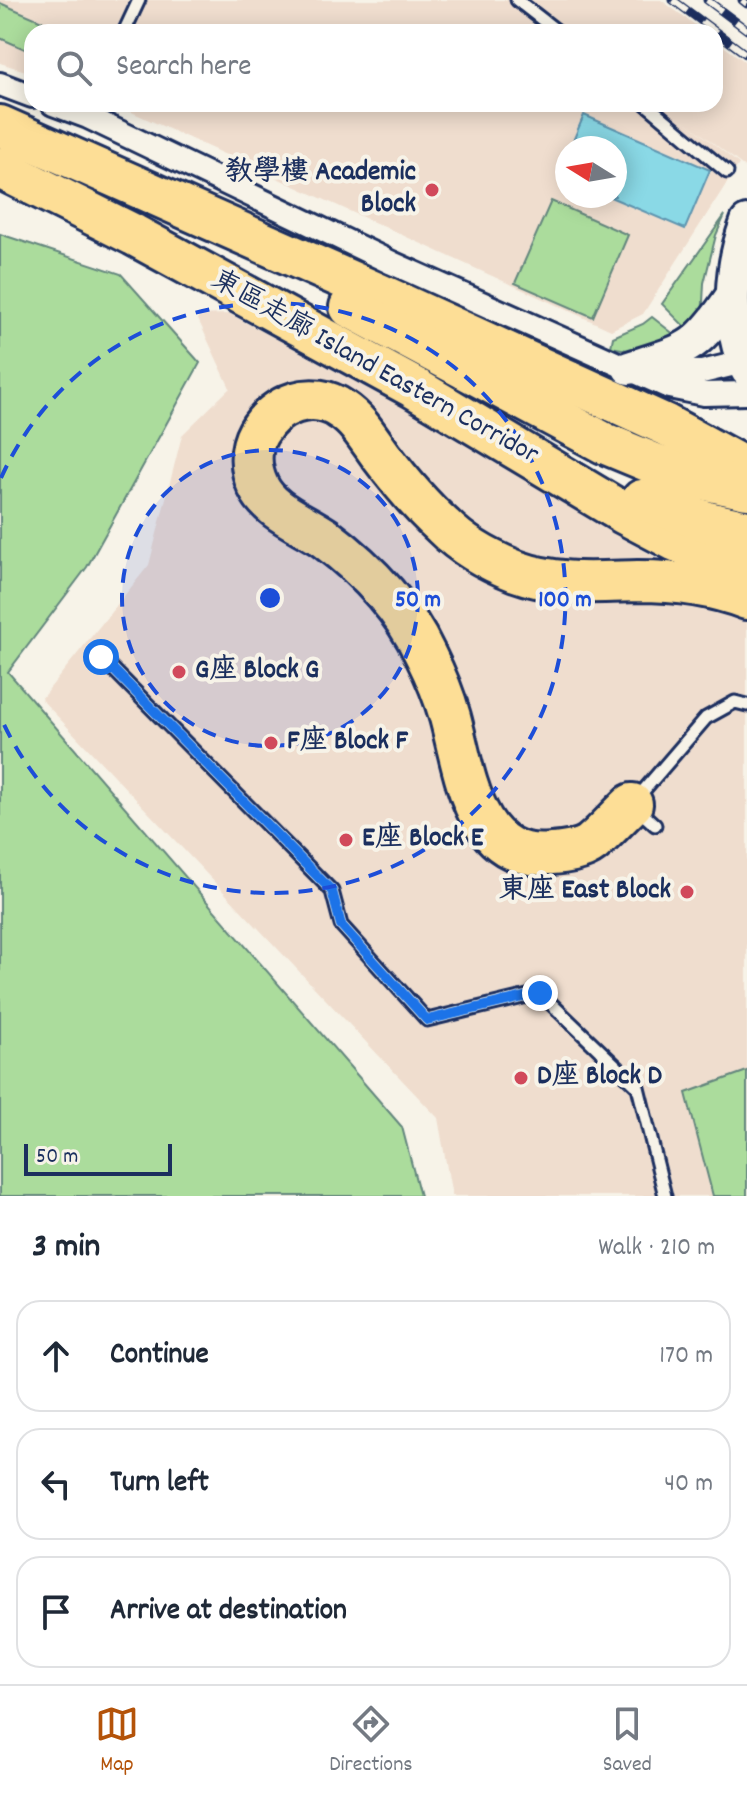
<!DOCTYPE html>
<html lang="en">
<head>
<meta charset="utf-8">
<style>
  body { margin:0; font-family:Dekko,"LXGW WenKai TC",sans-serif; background:#f6f6f7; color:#1f2937 }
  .compass { position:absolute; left:555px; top:136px; width:72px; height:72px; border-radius:50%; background:#fff; box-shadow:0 4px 20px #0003; rotate:281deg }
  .scale { position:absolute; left:24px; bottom:20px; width:148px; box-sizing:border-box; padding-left:8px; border:4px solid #1b2f5e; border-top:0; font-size:22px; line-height:28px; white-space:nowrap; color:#1b2f5e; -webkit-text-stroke:6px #f7f3e8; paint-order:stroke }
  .stop { position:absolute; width:24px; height:24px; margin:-18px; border:6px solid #1a73e8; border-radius:50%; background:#fff }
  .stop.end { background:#1a73e8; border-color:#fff; box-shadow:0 2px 8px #0008 }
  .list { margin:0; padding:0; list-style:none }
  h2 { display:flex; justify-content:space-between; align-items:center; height:104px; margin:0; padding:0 32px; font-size:34px }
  h2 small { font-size:26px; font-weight:400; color:#747a83 }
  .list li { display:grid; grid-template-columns:52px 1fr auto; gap:24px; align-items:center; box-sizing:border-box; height:112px; margin:0 16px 16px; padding:0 16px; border:2px solid #e0e1e3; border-radius:24px }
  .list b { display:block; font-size:30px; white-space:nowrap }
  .list em { font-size:26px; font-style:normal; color:#747a83 }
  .icon { flex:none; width:44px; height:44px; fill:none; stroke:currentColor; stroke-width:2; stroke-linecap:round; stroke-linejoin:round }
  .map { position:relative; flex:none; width:747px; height:1196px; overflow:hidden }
  .search { position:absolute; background:#fff; box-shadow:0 4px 20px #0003; left:24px; right:24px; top:24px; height:88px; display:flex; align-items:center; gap:20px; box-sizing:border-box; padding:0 28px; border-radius:24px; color:#747a83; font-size:30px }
  .sheet { height:488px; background:#fff }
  nav { display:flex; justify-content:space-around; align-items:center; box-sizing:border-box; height:112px; border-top:2px solid #e0e1e3; background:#fff; font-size:22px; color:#747a83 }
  nav a { display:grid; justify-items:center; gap:4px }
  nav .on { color:#b45309 }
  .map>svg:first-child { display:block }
  .built { fill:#efddce; fill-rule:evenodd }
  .green { fill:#abdc9c; stroke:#63867d; stroke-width:2 }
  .water { fill:#8ad9e6; stroke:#5e95b0; stroke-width:2 }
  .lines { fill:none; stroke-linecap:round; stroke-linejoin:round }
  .lane-casing { stroke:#1b2f5e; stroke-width:17 }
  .street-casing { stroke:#1b2f5e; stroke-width:28 }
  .secondary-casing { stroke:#1b2f5e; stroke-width:38 }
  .highway-casing { stroke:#1b2f5e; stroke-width:46 }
  .lane { stroke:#f7f3e8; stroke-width:11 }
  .street { stroke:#f7f3e8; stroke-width:22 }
  .secondary { stroke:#f7f3e8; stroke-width:32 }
  .highway { stroke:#fdde96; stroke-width:40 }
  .rail-casing { stroke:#1b2f5e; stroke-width:9 }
  .rail { stroke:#f7f3e8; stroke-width:6; stroke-dasharray:18; stroke-linecap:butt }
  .route { stroke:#1a73e8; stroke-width:10 }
  .ring { fill:none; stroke:#1d4ed8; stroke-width:4; stroke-dasharray:14 10 }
  .poi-dot { fill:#d1495b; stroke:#f7f3e8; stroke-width:3 }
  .labels { text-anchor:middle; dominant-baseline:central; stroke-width:8; stroke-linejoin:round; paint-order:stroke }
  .poi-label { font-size:28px; font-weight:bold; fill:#1b2f5e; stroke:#f7f3e8; text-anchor:start }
  .street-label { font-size:28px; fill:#1b2f5e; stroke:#f7f3e8 }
  .centre { fill:#1d4ed8; stroke:#f7f3e8; stroke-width:4 }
  .ring-label { font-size:24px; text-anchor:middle; font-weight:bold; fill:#1d4ed8; stroke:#f7f3e8; stroke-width:8; stroke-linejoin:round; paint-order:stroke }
</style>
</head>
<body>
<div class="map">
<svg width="747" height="1196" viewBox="0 0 747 1196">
  <rect width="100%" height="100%" fill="#f7f3e8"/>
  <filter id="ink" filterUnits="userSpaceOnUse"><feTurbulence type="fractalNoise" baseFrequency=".0125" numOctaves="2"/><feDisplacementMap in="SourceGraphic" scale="16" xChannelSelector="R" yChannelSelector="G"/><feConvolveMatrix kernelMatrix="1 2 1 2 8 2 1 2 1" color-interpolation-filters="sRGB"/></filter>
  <g filter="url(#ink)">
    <!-- built -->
    <g class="built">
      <polygon points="0,0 661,0 705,32 32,32 32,73 0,63"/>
      <path d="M715 40 747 63V169L681 118 739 164 643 314 611 330 114 104H715ZM567 148H615V196H567Z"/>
      <polygon points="230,314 443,428 747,613 747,1196 452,1196 438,1118 41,699 149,565 182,435 230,388 196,315"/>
    </g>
    <!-- green -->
    <g class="green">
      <polygon points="0,3 42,21 37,32 32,32 32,43 29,51 0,38"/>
      <polygon points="551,201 628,235 593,317 515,283"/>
      <polygon points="725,215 716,235 704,283 702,322 689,331 662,304"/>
      <polygon points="0,234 121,274 200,363 87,567 8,672 402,1127 420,1196 0,1196"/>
      <polygon points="652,317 680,339 648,354 611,347 613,337 643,324"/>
      <polygon points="747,1071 747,1196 713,1196 686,1093"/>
    </g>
    <!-- water -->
    <polygon class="water" points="584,115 710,170 685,229 608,196 615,196 615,148 570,148"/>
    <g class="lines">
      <!-- lane casing -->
      <g class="lane-casing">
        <g id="lane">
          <polyline points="517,0 558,32"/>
          <polyline points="124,32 139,0"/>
          <polyline points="646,104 727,172"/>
          <polyline points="101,657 332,891 341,925 427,1020 540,993 638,1087 665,1196"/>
          <polyline points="655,825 632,804 706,718 735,702 747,705"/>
        </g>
      </g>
      <!-- street casing -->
      <g class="street-casing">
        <g id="street">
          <polyline points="0,84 32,96"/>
          <polyline points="53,104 88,117 392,263 669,387 704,394 747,393"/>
          <polyline points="650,371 702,372 743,362"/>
        </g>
      </g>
      <!-- secondary casing -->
      <g class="secondary-casing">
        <g id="secondary">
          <path d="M747 222C730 268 726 324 747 370"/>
          <path d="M629 368C688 349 696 350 732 296"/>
        </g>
      </g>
      <!-- highway casing -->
      <g class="highway-casing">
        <g id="highway">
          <polyline points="0,126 386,297 666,425 747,469"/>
          <polyline points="0,168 134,235 413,387 625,514 676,541 747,572"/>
          <polyline points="350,307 604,443 679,474 747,489"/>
          <polyline points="642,500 708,522 747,531"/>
          <path d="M632 804C619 816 606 831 592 843 582 851 564 853 551 854 473 863 465 772 450 717 444 695 435 674 425 654 403 607 365 568 325 538 302 522 270 512 258 486 250 469 249 449 258 433 274 404 313 389 342 410 359 421 370 441 382 457 400 481 421 506 443 526 463 546 490 561 516 571 557 586 596 582 638 581 674 581 713 586 747 599"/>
        </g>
      </g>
      <!-- lane -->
      <use href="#lane" class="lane"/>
      <!-- street -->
      <use href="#street" class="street"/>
      <!-- secondary -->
      <use href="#secondary" class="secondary"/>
      <!-- highway -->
      <use href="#highway" class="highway"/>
      <!-- rail casing -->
      <g class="rail-casing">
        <g id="rail">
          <polyline points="673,0 747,55"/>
          <polyline points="707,0 747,30"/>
          <polyline points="742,0 747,4"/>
        </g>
      </g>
      <!-- rail -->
      <use href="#rail" class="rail"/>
    </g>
  </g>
  <g class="lines" filter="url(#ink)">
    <!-- route -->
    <polyline class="route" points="101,657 332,891 341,925 427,1020 540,993"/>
  </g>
  <!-- distance rings -->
  <circle cx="270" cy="598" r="148" fill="#1d4ed8" fill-opacity=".12"/>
  <g class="ring">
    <circle cx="270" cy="598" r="148"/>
    <path d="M1 478A295 295 0 1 1 1 718"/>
  </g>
  <!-- markers -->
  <g class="poi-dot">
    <circle cx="432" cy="190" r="8"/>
    <circle cx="179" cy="672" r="8"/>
    <circle cx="271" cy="743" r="8"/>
    <circle cx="346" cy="840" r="8"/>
    <circle cx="687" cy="892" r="8"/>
    <circle cx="521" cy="1078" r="8"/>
  </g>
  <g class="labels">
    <!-- poi labels -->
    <g class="poi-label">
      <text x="416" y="174" text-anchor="end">教學樓 Academic<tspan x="416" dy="32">Block</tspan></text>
      <text x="195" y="672">G座 Block G</text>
      <text x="287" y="743">F座 Block F</text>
      <text x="362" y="840">E座 Block E</text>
      <text x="671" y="892" text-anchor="end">東座 East Block</text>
      <text x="537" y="1078">D座 Block D</text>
    </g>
    <!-- street labels -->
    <g class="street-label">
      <text transform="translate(374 369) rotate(29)">東區走廊 Island Eastern Corridor</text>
    </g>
  </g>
  <circle cx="270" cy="598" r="12" class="centre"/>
  <g class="ring-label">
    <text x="418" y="606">50 m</text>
    <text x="565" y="606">100 m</text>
  </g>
</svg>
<svg class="compass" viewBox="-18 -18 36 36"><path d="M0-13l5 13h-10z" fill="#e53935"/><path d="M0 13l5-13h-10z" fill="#747a83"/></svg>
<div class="scale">50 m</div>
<div class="stop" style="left:101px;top:657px"></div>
<div class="stop end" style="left:540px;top:993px"></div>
<div class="search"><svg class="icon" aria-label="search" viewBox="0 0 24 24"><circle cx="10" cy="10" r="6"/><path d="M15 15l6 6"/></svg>Search here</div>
</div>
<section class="sheet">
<h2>3 min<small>Walk · 210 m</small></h2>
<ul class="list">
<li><svg class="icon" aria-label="ahead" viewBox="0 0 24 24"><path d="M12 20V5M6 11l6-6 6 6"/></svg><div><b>Continue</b></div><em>170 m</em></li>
<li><svg class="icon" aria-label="left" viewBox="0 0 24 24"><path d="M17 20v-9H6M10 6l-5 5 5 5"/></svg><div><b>Turn left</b></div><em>40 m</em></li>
<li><svg class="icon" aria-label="arrive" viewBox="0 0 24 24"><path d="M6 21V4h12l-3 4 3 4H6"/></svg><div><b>Arrive at destination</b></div></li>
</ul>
</section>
<nav>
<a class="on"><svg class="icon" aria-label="map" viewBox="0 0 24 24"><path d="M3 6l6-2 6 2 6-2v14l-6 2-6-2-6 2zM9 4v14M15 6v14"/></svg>Map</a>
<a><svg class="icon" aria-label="directions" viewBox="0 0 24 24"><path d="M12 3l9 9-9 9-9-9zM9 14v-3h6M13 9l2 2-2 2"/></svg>Directions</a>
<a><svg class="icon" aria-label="saved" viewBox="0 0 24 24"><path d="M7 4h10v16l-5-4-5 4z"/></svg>Saved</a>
</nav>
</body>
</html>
